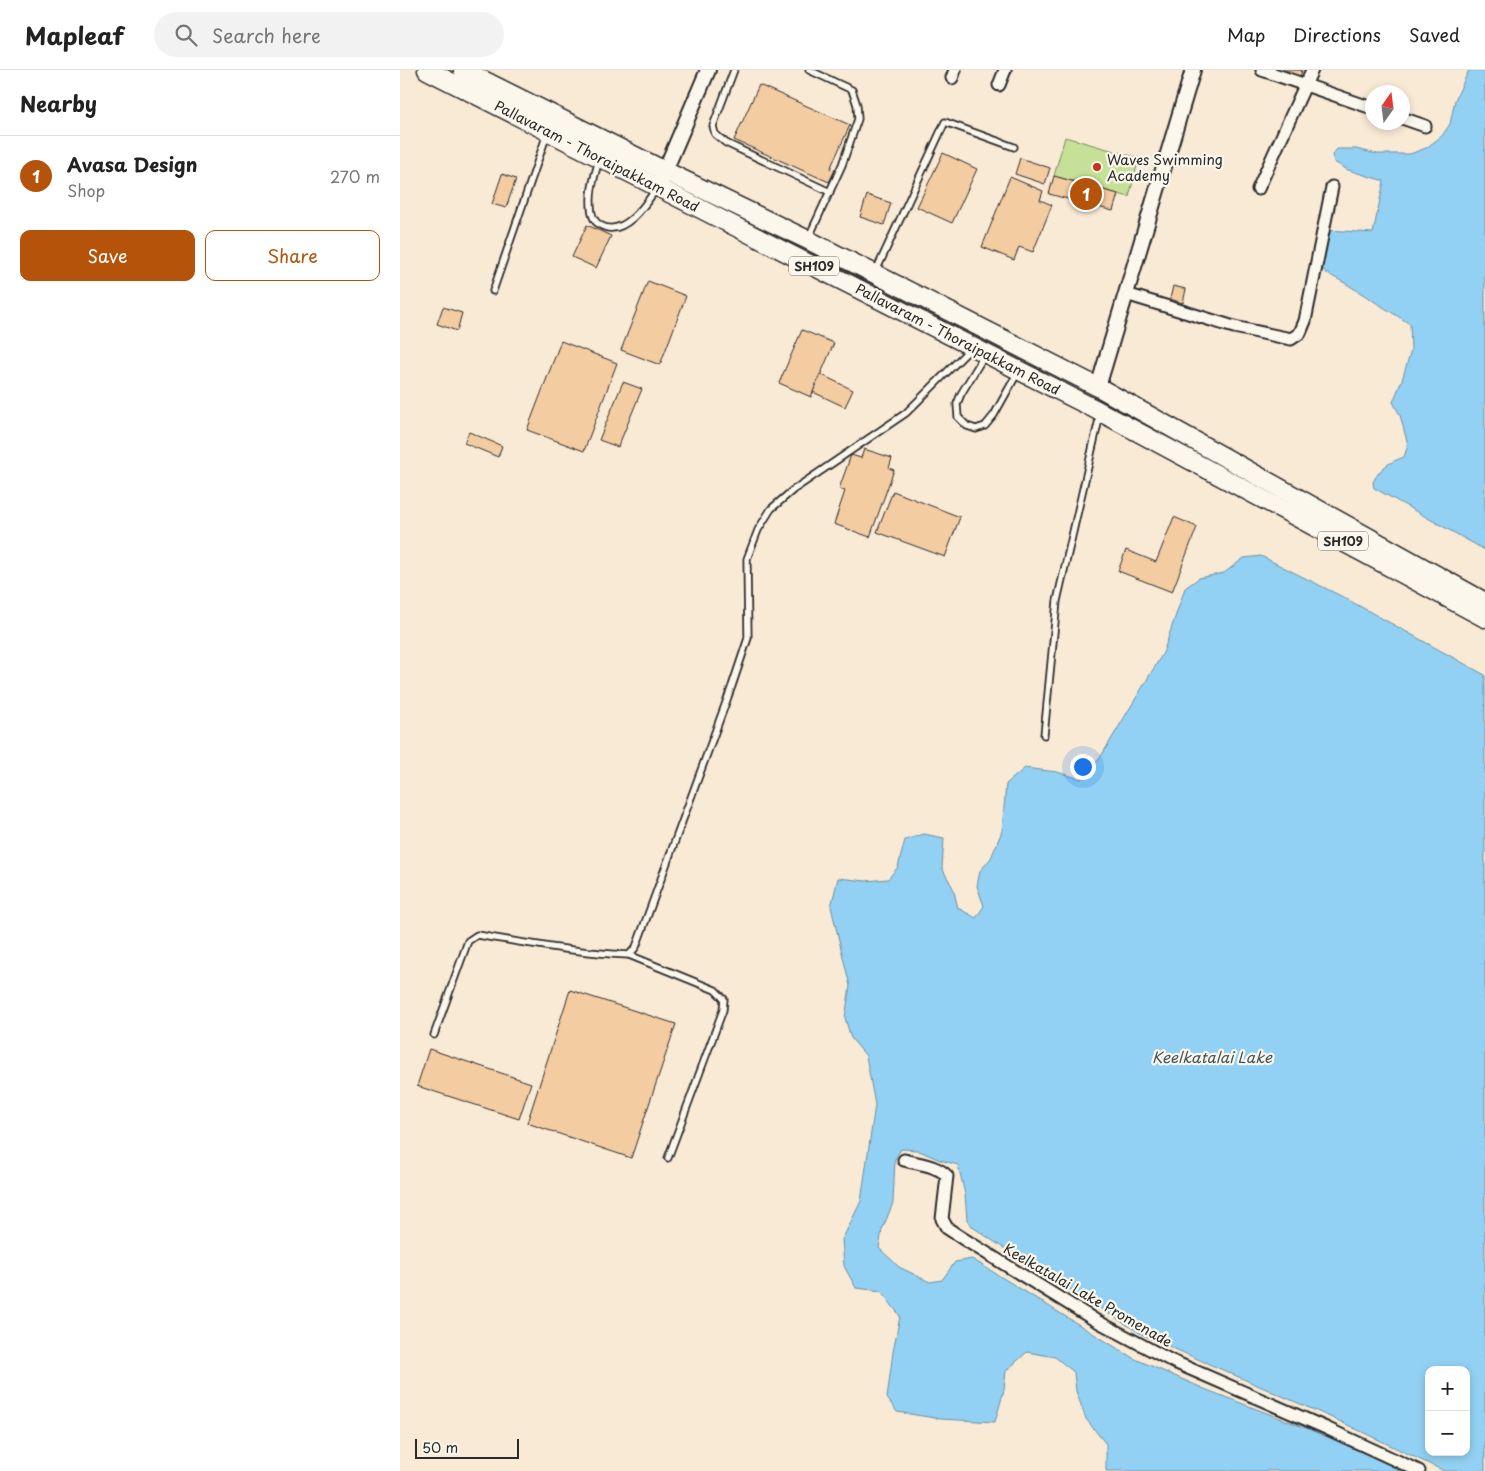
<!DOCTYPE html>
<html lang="en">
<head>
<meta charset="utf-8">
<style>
  body { margin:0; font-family:"Playpen Sans",sans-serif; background:#f2f2f2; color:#222 }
  .controls { position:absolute; right:15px; bottom:15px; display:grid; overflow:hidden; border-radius:10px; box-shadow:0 2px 8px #0003 }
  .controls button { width:45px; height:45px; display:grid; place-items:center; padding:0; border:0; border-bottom:1px solid #e0e0e0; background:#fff; color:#222; font:25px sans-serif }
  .compass { position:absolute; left:965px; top:15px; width:45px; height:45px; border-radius:50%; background:#fff; box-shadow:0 2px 8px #0003; rotate:14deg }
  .scale { position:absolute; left:15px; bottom:12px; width:104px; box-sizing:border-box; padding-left:5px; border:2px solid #2b2b2b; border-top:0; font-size:14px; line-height:18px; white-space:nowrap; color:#2b2b2b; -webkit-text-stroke:4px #fbf7ec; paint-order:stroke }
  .you { position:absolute; left:682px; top:696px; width:18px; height:18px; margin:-12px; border:4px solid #fff; border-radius:50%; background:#1a73e8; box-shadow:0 0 0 8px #1a73e833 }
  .badge { display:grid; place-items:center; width:32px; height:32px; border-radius:50%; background:#b45309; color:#fff; font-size:16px; font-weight:700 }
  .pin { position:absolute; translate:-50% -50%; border:2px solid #fff; box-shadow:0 1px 5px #0006 }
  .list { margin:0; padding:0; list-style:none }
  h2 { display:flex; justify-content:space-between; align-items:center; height:65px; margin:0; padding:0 20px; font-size:21px }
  h2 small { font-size:16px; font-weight:400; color:#767676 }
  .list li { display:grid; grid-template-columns:32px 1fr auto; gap:15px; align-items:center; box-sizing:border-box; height:80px; padding:0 20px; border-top:1px solid #e0e0e0 }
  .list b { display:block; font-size:19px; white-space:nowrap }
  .list p { margin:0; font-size:16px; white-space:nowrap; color:#767676 }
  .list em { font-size:16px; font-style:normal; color:#767676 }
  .actions { display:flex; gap:10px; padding:15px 20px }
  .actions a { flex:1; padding:11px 0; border:1px solid #b45309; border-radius:10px; text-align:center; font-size:18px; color:#b45309 }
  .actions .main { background:#b45309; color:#fff }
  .icon { flex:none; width:28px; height:28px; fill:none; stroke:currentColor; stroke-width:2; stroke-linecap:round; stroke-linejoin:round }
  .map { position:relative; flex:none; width:1085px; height:1401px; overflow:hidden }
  header { display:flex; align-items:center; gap:30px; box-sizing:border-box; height:70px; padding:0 25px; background:#fff; border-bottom:1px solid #e0e0e0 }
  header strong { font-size:24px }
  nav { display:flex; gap:28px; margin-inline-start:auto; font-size:18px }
  .search { width:350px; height:45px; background:#f2f2f2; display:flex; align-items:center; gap:12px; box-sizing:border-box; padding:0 18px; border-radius:28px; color:#767676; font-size:19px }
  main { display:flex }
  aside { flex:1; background:#fff }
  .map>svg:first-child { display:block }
  .green { fill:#c7e097; stroke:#798661 }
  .water { fill:#92d1f3; stroke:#698fa3; fill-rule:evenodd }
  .building { fill:#f3cca2; stroke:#2b2b2b }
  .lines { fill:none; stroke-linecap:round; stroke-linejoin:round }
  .service-casing { stroke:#2b2b2b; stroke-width:9 }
  .minor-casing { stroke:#2b2b2b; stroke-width:15 }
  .tertiary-casing { stroke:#2b2b2b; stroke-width:18 }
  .primary-casing { stroke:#2b2b2b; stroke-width:21 }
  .service { stroke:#fbf7ec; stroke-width:5.5 }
  .minor { stroke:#fbf7ec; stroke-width:11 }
  .tertiary { stroke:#fbf7ec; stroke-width:14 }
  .primary { stroke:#fbf7ec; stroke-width:18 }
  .poi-dot { fill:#c8321e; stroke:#fbf7ec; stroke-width:2 }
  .labels { text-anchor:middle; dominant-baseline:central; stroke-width:4.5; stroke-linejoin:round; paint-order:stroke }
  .shield { fill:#fbf7ec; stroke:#696865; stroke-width:1 }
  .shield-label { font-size:12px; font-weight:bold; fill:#2b2b2b }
  .street-label { font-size:14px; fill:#2b2b2b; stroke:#fbf7ec }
  .poi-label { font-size:14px; fill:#2b2b2b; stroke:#fbf7ec; text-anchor:start }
  .water-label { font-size:15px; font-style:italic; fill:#45545d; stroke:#fbf7ec }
</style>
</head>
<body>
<header>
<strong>Mapleaf</strong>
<div class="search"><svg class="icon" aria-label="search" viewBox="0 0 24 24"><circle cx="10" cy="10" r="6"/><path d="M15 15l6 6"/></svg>Search here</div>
<nav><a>Map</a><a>Directions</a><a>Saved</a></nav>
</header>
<main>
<aside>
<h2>Nearby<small></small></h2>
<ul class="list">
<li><span class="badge">1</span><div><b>Avasa Design</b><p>Shop</p></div><em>270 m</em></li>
</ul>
<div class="actions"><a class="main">Save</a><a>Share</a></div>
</aside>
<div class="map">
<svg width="1085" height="1401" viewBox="0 0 1085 1401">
  <rect width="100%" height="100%" fill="#f9ead6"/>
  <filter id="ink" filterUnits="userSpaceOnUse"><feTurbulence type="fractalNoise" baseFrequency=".02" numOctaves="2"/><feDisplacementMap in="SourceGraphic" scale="10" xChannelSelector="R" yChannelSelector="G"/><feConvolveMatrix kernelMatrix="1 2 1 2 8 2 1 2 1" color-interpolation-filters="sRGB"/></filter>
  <g filter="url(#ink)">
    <!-- green -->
    <polygon class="green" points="665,67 739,88 729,127 654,106"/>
    <!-- water -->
    <g class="water">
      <path d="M1069 0H1085V480L974 418 973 412C981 397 988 393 1004 387L1008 375 1000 345 993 332 1002 310 1011 280 1010 254 945 213 926 203 921 197 928 160 973 163 984 111 948 100 934 92 932 85 937 79H956L977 84H1010L1026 78 1042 66 1050 54 1055 30Z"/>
      <path d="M861 486 943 527 1085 605V1401H1044L939 1351 743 1265 599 1175 574 1158 567 1150 565 1124 558 1095 540 1090 517 1080 501 1079 495 1089 493 1133 482 1160 479 1178 499 1197 530 1212 542 1210 555 1192 572 1189 733 1288 807 1320 911 1360 987 1393 1000 1401H706V1374L686 1349 676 1321 674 1302 655 1287 627 1282 606 1301 604 1320 595 1352 541 1349 497 1342 487 1328 493 1282 500 1246 481 1221 456 1218 444 1196 442 1170 461 1131 475 1035 466 986 451 968 445 948 450 916 431 837 438 808 466 811 488 809 498 797 505 770 524 764 544 768 542 798 553 818 558 838 576 848 584 836 577 816 580 801 591 788 602 761 606 714 625 698 657 702 681 709 700 688 763 583 785 518 799 508 824 503 844 488ZM1029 1300H1066V1382H1029Z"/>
    </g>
    <!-- building -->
    <g class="building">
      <polygon points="879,0 902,0 900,7"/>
      <polygon points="359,15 450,55 430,99 435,100 429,112 334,70"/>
      <polygon points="543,83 577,99 552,153 517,137"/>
      <polygon points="620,88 650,98 645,114 615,104"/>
      <polygon points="102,104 116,109 106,138 92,134"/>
      <polygon points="654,106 718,124 713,141 649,124"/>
      <polygon points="610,107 643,121 640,130 652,135 633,182 619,177 614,190 582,177"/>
      <polygon points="467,125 491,133 484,155 460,147"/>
      <polygon points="187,155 211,166 196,198 172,187"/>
      <polygon points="248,211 286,226 260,295 221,280"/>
      <polygon points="773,216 786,219 783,233 770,229"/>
      <polygon points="43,237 62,243 57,261 37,254"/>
      <polygon points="402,260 434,273 411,327 379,313"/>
      <polygon points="161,271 217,293 184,381 127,360"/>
      <polygon points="420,304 453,320 445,337 413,322"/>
      <polygon points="223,312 242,319 218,377 199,370"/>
      <polygon points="69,362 102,376 98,387 64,373"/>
      <polygon points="464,379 492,388 489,398 494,400 470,467 434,454 445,421 439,419 451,385 461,388"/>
      <polygon points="493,421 560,447 545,487 477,462"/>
      <polygon points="774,447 797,457 772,522 718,501 726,480 756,492"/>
      <polygon points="170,920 276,954 231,1088 127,1053"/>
      <polygon points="29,979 131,1013 119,1049 17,1016"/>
    </g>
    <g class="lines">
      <!-- service casing -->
      <g class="service-casing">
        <g id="service">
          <polyline points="334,0 313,56 315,64 326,73 430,122"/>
          <path d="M199 90C195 104 190 120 191 135 191 143 193 151 200 155 223 169 246 134 256 119"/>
          <polyline points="408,169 442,95 458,49 457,35 452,20 409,0"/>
          <polyline points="476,201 545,52 614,77"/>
          <polyline points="93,221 147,64"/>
          <polyline points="584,286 561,324 557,334 558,347 567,356 576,359 585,356 594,345 618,302"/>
          <polyline points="644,665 657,531 700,345"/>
          <polyline points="229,885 315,920 324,929 323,940 268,1088"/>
          <path d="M34 965 68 871 77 865C127 873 178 883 229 885L236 877 332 616 348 568 347 489 358 460 371 439 393 420 506 343 571 278"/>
        </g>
      </g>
      <!-- minor casing -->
      <g class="minor-casing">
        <g id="minor">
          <polyline points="862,0 972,38"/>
          <polyline points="552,8 555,0"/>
          <polyline points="599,15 605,0"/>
          <polyline points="1002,48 1025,56"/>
          <polyline points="858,119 912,0"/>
          <polyline points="726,224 834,257 891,269 900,263 905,251 932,117"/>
          <path d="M504 1090C518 1094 537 1095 547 1106L542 1149 547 1158 562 1168 695 1250 772 1291 926 1358 1019 1401"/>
        </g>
      </g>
      <!-- tertiary casing -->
      <g class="tertiary-casing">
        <g id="tertiary">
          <polyline points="261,110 308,0"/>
          <polyline points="698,317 793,0"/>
        </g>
      </g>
      <!-- primary casing -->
      <g class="primary-casing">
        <g id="primary">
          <polyline points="27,0 693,338 1085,548"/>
          <polyline points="63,0 265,101 408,170 698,317 1085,532"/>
        </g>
      </g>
      <!-- service -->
      <use href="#service" class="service"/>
      <!-- minor -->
      <use href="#minor" class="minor"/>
      <!-- tertiary -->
      <use href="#tertiary" class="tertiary"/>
      <!-- primary -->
      <use href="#primary" class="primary"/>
    </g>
  </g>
  <!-- markers -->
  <circle class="poi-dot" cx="697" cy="97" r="5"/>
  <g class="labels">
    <!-- shield labels -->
    <g class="shield">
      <rect x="389" y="186.5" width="50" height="19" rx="4"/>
      <rect x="918" y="461.5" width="50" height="19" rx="4"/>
    </g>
    <g class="shield-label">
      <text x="414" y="196">SH109</text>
      <text x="943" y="471">SH109</text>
    </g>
    <!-- street labels -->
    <g class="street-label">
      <text transform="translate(197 86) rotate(27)">Pallavaram - Thoraipakkam Road</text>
      <text transform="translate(558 269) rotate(27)">Pallavaram - Thoraipakkam Road</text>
      <text transform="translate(688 1225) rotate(30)">Keelkatalai Lake Promenade</text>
    </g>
    <!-- poi labels -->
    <g class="poi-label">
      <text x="707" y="89">Waves Swimming<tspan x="707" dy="16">Academy</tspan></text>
    </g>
    <!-- water labels -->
    <g class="water-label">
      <text x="812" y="986">Keelkatalai Lake</text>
    </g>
  </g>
</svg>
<div class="controls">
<button>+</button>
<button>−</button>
</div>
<svg class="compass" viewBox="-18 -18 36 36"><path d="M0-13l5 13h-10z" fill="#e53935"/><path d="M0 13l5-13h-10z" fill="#767676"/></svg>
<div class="scale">50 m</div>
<div class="you"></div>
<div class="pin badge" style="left:686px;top:124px">1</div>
</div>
</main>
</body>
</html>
